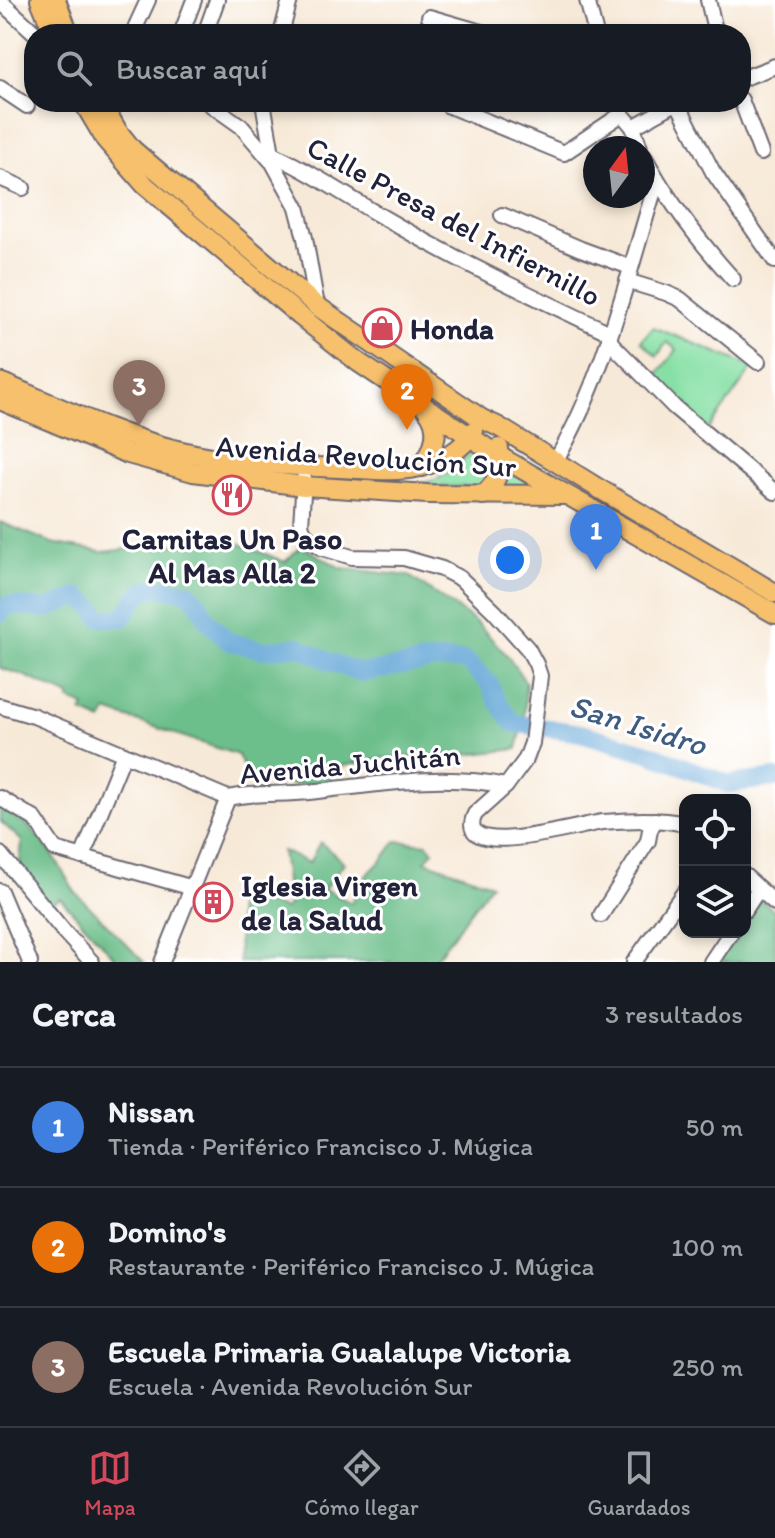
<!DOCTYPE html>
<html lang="es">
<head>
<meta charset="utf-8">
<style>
  body { margin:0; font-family:Itim,sans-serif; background:#20242c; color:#f1f3f6 }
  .controls { position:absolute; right:24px; bottom:24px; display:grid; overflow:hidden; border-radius:16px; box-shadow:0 4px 12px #0003 }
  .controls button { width:72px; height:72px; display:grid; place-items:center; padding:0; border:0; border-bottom:2px solid #363941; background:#171b24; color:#f1f3f6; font:40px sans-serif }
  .compass { position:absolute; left:583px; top:136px; width:72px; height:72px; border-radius:50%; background:#171b24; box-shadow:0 4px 12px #0003; rotate:15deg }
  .you { position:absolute; left:510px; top:560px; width:28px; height:28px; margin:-20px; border:6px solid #fff; border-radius:50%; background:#1a73e8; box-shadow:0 0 0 12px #1a73e833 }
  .badge { display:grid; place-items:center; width:52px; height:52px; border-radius:50%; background:#d1495b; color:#fff; font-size:26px; font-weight:700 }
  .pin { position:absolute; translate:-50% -66px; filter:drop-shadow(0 2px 4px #0008) }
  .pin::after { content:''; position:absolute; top:42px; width:28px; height:24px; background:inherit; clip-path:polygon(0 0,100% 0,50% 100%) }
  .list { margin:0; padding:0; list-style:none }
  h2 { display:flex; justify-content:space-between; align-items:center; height:104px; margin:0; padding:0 32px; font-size:34px }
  h2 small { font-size:26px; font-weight:400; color:#9ea1a6 }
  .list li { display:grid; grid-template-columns:52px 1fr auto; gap:24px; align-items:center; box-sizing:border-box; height:120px; padding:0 32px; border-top:2px solid #363941 }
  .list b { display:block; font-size:30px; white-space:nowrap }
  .list p { margin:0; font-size:26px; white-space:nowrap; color:#9ea1a6 }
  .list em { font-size:26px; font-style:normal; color:#9ea1a6 }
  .icon { flex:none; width:44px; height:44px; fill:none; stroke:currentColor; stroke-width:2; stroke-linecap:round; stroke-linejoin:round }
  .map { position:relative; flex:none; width:775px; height:962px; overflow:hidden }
  .search { position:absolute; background:#171b24; box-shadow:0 4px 12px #0003; left:24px; right:24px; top:24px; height:88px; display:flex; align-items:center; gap:20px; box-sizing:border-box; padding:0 28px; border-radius:32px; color:#9ea1a6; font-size:30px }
  .sheet { height:464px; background:#171b24 }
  nav { display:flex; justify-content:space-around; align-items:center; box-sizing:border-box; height:112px; border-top:2px solid #363941; background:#171b24; font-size:22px; color:#9ea1a6 }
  nav a { display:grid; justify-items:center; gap:4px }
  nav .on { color:#d1495b }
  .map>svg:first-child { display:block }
  .green { fill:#86e0a5; stroke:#548170; stroke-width:2 }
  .forest { fill:#6cbe8a; stroke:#477062; stroke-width:2 }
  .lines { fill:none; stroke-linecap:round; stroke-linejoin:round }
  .river { stroke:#62a5d6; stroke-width:18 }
  .minor-casing { stroke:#6d6872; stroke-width:18 }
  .major-casing { stroke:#6d6872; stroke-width:22 }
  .minor { stroke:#fff; stroke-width:14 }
  .major { stroke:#f7c06c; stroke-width:18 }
  .labels { text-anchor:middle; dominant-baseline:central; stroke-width:6; stroke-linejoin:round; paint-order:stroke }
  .street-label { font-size:30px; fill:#22223b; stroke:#fff }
  .poi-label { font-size:30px; font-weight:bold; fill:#22223b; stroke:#fff; text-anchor:start }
  .water-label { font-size:32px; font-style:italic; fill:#3f5d81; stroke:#fff }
</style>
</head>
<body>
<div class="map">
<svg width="775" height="962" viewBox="0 0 775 962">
  <rect width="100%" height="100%" fill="#fff"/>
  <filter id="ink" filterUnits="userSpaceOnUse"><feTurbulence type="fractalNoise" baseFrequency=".0125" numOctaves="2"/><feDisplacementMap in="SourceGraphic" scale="16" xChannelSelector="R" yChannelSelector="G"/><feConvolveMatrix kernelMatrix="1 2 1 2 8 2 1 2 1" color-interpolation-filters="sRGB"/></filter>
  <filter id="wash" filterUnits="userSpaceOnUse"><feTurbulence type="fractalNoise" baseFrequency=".006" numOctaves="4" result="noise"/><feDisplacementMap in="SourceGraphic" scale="32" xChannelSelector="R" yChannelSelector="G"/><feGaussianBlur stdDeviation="1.8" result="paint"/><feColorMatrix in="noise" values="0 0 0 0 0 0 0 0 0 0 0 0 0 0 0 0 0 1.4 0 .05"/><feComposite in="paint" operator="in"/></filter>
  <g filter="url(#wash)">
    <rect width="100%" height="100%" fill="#f7e9d7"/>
    <!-- green -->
    <g class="green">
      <polygon points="653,327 753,367 708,430 677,405 654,378 677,350 667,342 657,356 641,341"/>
      <path d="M470 454H481L526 477 528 484 523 488 388 485C407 484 429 485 445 475 455 468 461 460 470 454Z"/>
    </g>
    <!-- forest -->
    <g class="forest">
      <polygon points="0,522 52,543 102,552 226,538 285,562 301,546 341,568 409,576 476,622 508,656 526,683 524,718 517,749 464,755 384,758 343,766 321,787 249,780 238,755 107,711 102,721 82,712 85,706 69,700 70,696 23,675 0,668"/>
      <polygon points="0,806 29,826 51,852 75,892 144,962 119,962 60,898 48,905 19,868 22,841 0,821"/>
      <polygon points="396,841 427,844 433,851 425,861 491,884 433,962 239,962 237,896 285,909 289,905 282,851 309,863 320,842 344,863 324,889 351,903 362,880 382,860"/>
      <polygon points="757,897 775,911 775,962 716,962 735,932 745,932 745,917"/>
    </g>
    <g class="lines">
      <!-- river -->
      <polyline class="river" points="0,614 8,605 47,609 78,596 90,605 101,618 122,618 141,592 155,587 188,592 199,604 208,621 228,641 263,650 298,646 328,661 362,673 437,660 466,661 490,684 496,699 513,723 581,733 649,753 728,784 775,778"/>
    </g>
  </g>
  <g filter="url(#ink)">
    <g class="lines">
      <!-- minor casing -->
      <g class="minor-casing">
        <g id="minor">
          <polyline points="587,0 596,34"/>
          <polyline points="708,0 716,34"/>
          <polyline points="0,1 36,34"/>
          <polyline points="429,17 488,34"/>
          <polyline points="135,34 136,26 148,0"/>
          <polyline points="181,34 194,0"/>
          <polyline points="205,34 217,0"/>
          <polyline points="281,34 290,0"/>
          <polyline points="741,79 775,66"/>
          <polyline points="0,88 27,106"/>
          <polyline points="741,100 761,153"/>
          <polyline points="207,102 241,126 271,161"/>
          <polyline points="263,102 274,165 297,207 305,238 317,306 315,307"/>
          <polyline points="618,102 622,114 633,127 640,148"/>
          <polyline points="677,102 713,172 775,261"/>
          <polyline points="447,105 564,153 622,114"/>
          <polyline points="633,127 678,102"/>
          <path d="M272 154C310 171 343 194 379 215 454 259 532 296 610 333"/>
          <path d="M643 154C667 200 698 240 733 279"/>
          <polyline points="0,178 23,188"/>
          <polyline points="502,215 581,249 630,267"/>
          <polyline points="627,281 666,293 680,299 758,362"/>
          <polyline points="609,338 612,344 674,407 775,492"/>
          <path d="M555 462C606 375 627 276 657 181"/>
          <path d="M304 478 301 525 304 533 314 542 322 548 352 557 404 558 442 569 461 579 495 612 528 649 536 664 540 676 532 743 526 759 506 786 475 814C451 864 586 823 603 822 630 820 658 818 685 824"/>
          <polyline points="0,706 34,716 228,798"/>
          <polyline points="0,798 35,819 55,849 193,888"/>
          <path d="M228 798C254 792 282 795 309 792 374 785 441 772 506 786"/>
          <polyline points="0,854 66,934 92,962"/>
          <polyline points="82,857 124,754"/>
          <polyline points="745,876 775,903"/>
          <polyline points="0,891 30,962"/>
          <polyline points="745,910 758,890"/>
          <polyline points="601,915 648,841 650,830 655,820"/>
          <polyline points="162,962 228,798"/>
          <polyline points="634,962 685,891"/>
          <polyline points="711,962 731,932"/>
        </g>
      </g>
      <!-- major casing -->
      <g class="major-casing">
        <g id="major">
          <polyline points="40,0 54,34"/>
          <polyline points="56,0 69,34"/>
          <polyline points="83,102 105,139 145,185 300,316 358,362 499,456 775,614"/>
          <polyline points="101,102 117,130 133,150 317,306 482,419 499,427 598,488 775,593"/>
          <path d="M0 382C57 406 117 435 177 450 230 463 286 466 340 468 367 469 394 473 420 467 440 463 464 448 474 431"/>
          <polyline points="0,400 128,454 193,472 304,486 427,494 564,495"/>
          <path d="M421 467C434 450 443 429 427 410"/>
          <path d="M483 495C501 480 498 470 499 448"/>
        </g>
      </g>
      <!-- minor -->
      <use href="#minor" class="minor"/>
      <!-- major -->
      <use href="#major" class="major"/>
    </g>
  </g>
  <!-- icons -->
  <defs>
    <g id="shop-ring" transform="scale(2)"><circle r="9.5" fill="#fff" stroke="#d1495b" stroke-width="1.5"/><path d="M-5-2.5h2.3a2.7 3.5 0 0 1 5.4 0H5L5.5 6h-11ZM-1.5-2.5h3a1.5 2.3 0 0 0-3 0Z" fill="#d1495b"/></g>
    <g id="restaurant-ring" transform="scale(2)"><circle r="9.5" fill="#fff" stroke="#d1495b" stroke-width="1.5"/><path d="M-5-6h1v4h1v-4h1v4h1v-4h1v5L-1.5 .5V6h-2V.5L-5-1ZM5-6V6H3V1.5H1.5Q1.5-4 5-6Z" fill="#d1495b"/></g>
    <g id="building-ring" transform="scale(2)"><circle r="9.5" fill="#fff" stroke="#d1495b" stroke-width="1.5"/><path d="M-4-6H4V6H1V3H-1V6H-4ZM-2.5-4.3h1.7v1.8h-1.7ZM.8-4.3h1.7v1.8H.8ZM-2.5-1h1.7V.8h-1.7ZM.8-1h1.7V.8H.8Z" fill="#d1495b"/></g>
  </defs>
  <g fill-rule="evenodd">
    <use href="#shop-ring" x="382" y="328"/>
    <use href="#restaurant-ring" x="232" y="495"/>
    <use href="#building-ring" x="213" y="902"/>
  </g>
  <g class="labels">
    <!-- street labels -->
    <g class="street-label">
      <text transform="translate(454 221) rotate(28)">Calle Presa del Infiernillo</text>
      <text transform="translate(366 456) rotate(4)">Avenida Revolución Sur</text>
      <text transform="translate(350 764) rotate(-5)">Avenida Juchitán</text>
    </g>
    <!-- poi labels -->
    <g class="poi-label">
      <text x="410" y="328">Honda</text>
      <text x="232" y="538" text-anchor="middle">Carnitas Un Paso<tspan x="232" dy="34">Al Mas Alla 2</tspan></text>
      <text x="241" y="885">Iglesia Virgen<tspan x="241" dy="34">de la Salud</tspan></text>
    </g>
    <!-- water labels -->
    <g class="water-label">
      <text transform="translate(638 725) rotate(17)">San Isidro</text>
    </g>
  </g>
</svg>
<div class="controls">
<button><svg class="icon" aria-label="locate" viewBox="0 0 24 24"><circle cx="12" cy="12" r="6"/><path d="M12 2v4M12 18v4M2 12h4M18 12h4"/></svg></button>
<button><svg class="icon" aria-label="layers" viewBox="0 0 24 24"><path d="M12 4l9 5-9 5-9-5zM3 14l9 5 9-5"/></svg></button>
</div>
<svg class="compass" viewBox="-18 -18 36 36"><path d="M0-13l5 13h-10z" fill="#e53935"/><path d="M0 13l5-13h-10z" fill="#9ea1a6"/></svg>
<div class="you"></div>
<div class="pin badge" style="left:596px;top:570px;background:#3f7fe0">1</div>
<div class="pin badge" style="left:407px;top:430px;background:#e8710a">2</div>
<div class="pin badge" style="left:139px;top:426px;background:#8d6e63">3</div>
<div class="search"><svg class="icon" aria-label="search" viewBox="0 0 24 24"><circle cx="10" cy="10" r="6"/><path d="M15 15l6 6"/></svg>Buscar aquí</div>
</div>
<section class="sheet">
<h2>Cerca<small>3 resultados</small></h2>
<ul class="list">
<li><span class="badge" style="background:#3f7fe0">1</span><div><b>Nissan</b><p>Tienda · Periférico Francisco J. Múgica</p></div><em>50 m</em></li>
<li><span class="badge" style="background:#e8710a">2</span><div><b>Domino's</b><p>Restaurante · Periférico Francisco J. Múgica</p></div><em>100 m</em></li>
<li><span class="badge" style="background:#8d6e63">3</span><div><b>Escuela Primaria Gualalupe Victoria</b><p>Escuela · Avenida Revolución Sur</p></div><em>250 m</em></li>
</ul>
</section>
<nav>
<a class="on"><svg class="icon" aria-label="map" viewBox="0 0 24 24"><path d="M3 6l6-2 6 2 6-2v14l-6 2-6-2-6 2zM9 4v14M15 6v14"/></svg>Mapa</a>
<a><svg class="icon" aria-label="directions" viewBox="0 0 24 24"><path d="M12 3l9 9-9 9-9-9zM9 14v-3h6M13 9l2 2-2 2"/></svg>Cómo llegar</a>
<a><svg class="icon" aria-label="saved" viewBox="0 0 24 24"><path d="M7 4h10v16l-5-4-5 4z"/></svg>Guardados</a>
</nav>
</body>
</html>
